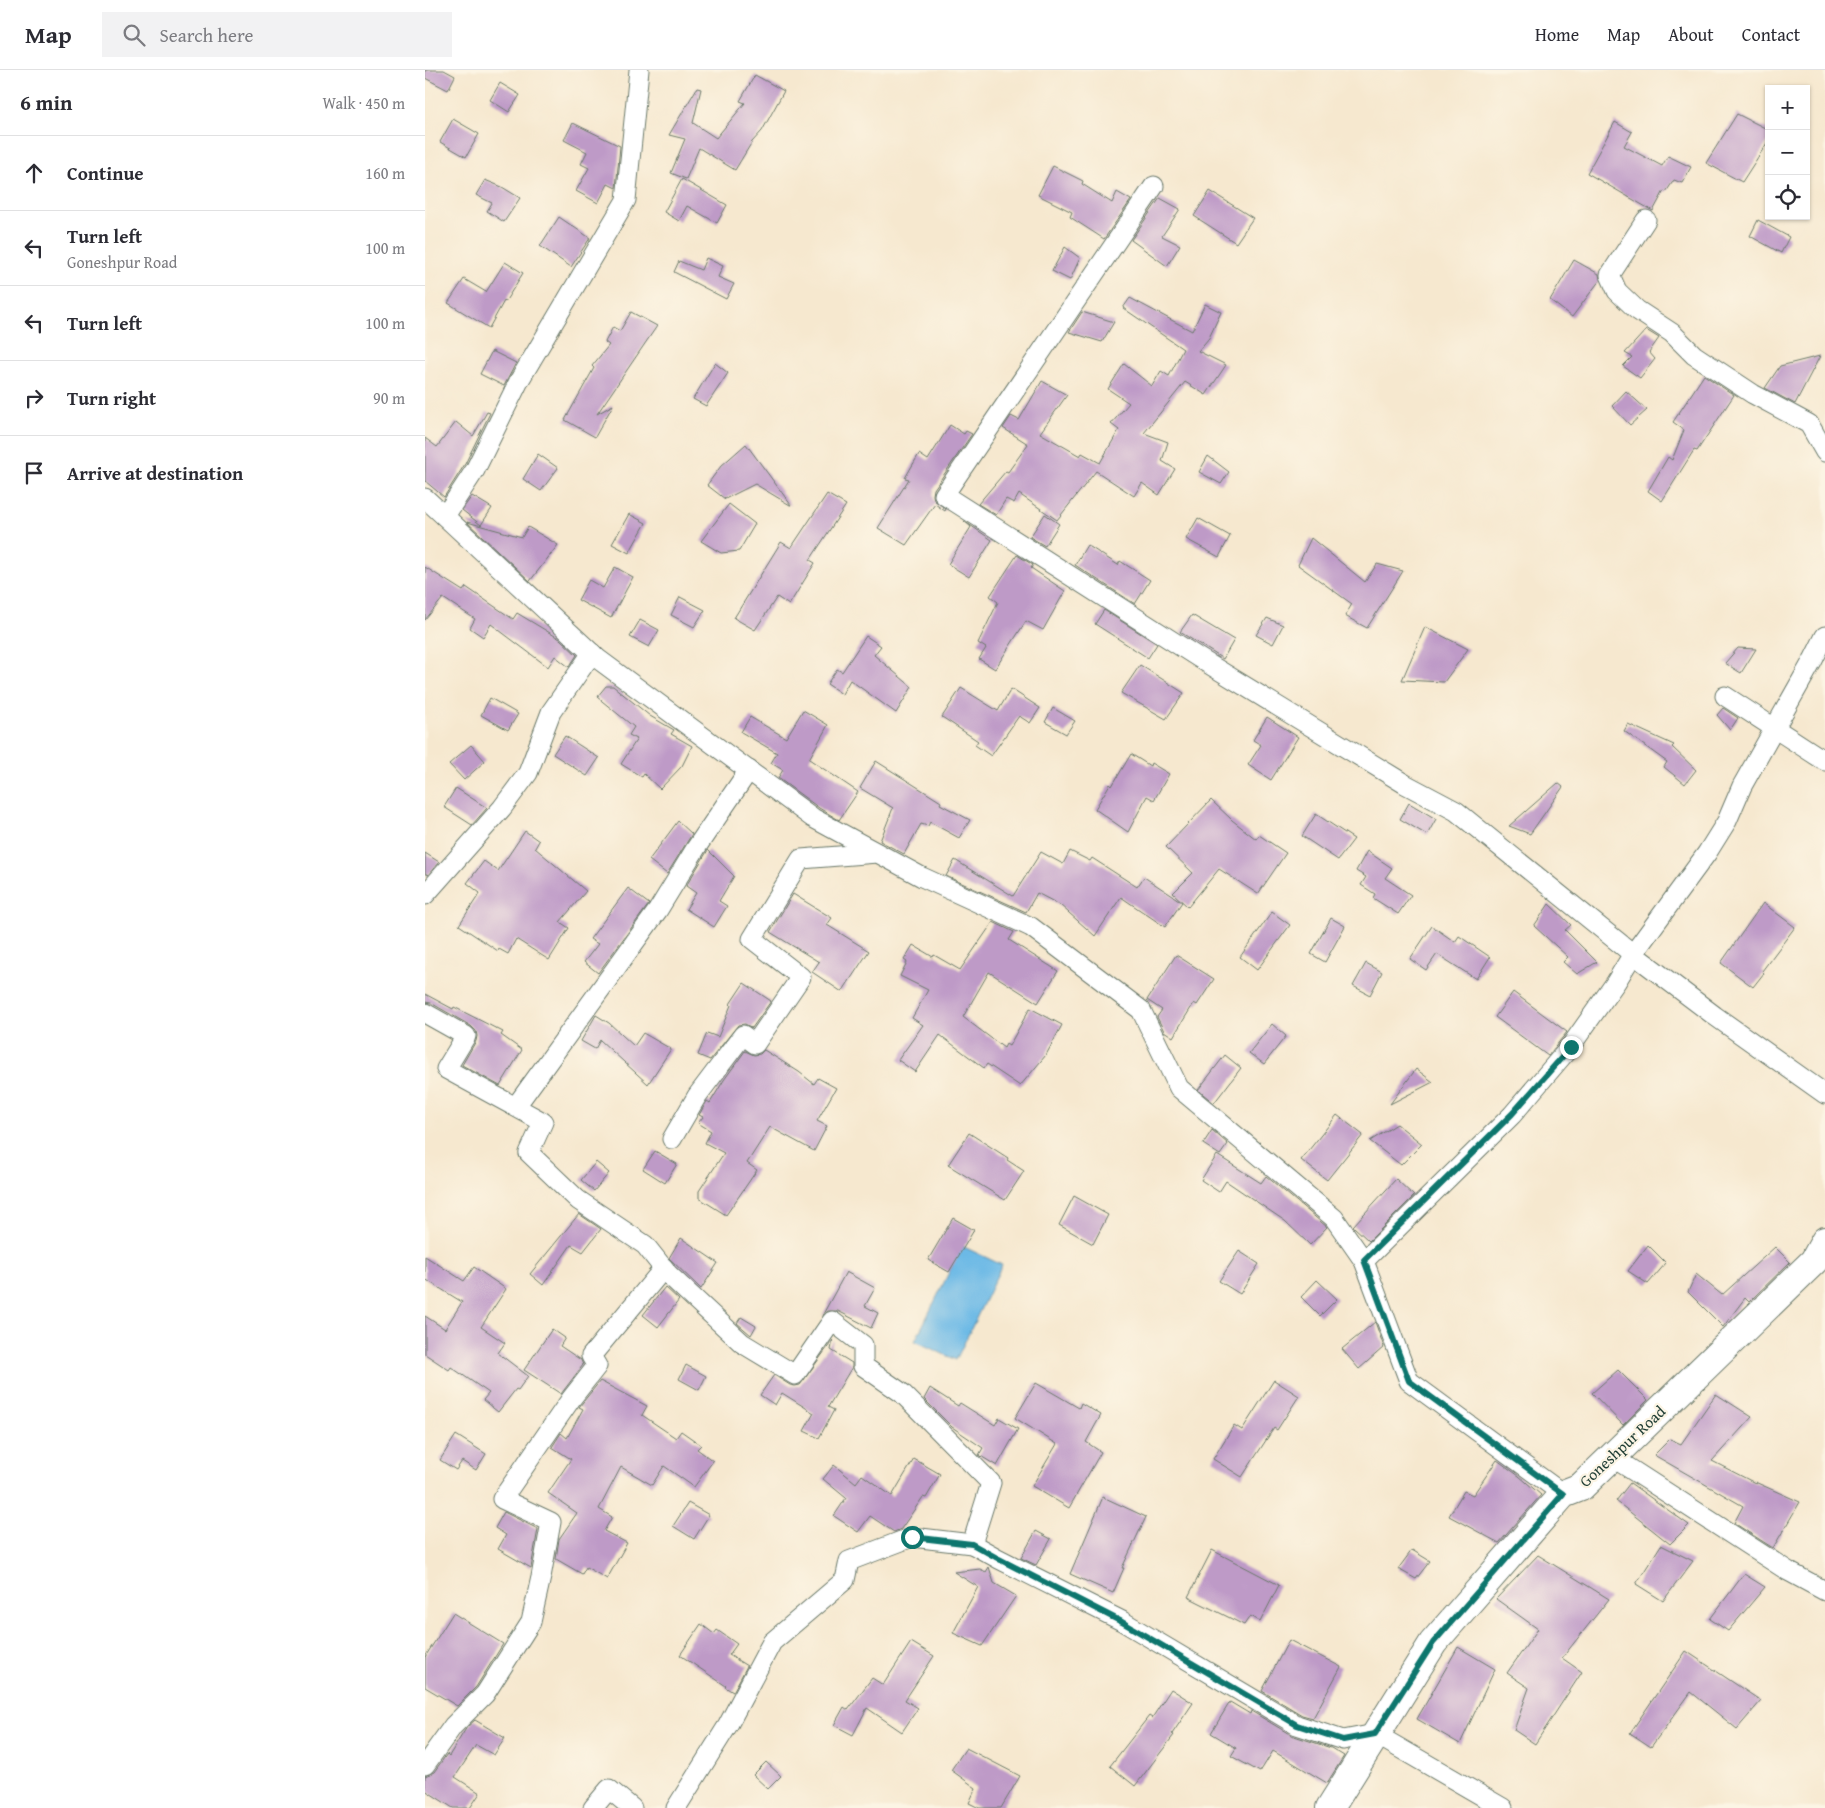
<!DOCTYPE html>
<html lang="en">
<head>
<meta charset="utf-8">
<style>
  body { margin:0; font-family:"Gentium Book Plus",serif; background:#f2f2f3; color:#2b2b33 }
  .controls { position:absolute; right:15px; top:15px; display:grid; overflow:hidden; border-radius:0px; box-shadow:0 1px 4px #0004 }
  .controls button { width:45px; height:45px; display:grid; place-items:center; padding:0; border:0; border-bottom:1px solid #e1e1e2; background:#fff; color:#2b2b33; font:25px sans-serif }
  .stop { position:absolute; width:15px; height:15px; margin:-11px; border:4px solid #0f766e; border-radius:50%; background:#fff }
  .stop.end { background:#0f766e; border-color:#fff; box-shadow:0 1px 5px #0008 }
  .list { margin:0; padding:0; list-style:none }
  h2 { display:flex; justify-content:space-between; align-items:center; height:65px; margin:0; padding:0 20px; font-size:21px }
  h2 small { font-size:16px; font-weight:400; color:#7c7c81 }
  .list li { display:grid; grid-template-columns:32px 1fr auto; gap:15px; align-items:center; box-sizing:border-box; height:75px; padding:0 20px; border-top:1px solid #e1e1e2 }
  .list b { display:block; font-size:19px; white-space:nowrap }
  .list p { margin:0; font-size:16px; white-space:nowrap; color:#7c7c81 }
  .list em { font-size:16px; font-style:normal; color:#7c7c81 }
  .icon { flex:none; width:28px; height:28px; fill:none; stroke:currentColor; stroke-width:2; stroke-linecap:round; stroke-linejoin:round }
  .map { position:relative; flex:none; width:1400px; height:1738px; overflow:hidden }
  header { display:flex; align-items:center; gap:30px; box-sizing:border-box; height:70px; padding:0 25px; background:#fff; border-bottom:1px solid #e1e1e2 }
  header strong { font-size:24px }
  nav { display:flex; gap:28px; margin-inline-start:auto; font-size:18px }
  .search { width:350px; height:45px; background:#f2f2f3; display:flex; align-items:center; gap:12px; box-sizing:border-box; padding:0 18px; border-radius:0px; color:#7c7c81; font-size:19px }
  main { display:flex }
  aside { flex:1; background:#fff }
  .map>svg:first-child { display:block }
  .water { fill:#6cb9e6; stroke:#467b8d }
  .building { fill:#be9ac7 }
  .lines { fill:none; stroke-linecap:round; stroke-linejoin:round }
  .street-casing { stroke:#6a796a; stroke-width:21 }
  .secondary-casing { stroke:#6a796a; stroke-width:30 }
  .street { stroke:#fff; stroke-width:19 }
  .secondary { stroke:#fff; stroke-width:28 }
  .route { stroke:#0f766e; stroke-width:6 }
  .labels { text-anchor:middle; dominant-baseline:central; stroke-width:4.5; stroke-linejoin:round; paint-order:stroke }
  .street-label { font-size:16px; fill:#1f3d34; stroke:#fcf5e5 }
</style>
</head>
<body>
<header>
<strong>Map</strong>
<div class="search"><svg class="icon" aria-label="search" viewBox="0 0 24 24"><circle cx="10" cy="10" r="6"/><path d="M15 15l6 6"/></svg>Search here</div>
<nav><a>Home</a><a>Map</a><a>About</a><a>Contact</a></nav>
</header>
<main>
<aside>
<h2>6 min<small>Walk · 450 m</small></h2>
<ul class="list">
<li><svg class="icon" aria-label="ahead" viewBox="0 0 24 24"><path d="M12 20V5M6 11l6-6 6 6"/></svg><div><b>Continue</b></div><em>160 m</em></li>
<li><svg class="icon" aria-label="left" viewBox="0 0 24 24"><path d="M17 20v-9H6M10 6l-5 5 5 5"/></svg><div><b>Turn left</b><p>Goneshpur Road</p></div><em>100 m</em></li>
<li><svg class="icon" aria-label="left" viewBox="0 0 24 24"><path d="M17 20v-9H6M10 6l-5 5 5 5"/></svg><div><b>Turn left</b></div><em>100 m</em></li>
<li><svg class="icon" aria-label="right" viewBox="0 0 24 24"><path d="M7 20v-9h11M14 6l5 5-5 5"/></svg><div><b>Turn right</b></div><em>90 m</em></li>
<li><svg class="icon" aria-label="arrive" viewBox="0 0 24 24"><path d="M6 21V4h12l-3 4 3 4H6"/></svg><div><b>Arrive at destination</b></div></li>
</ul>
</aside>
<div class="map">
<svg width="1400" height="1738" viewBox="0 0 1400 1738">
  <rect width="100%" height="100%" fill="#fcf5e5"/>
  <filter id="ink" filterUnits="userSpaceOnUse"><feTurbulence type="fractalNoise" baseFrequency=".02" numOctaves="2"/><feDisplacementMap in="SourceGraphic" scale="10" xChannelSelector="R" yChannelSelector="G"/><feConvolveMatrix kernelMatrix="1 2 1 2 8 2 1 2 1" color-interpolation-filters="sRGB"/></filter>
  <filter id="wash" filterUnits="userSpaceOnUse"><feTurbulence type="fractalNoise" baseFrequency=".0096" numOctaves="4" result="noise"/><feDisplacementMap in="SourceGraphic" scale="20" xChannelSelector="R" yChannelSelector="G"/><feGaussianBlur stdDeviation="1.12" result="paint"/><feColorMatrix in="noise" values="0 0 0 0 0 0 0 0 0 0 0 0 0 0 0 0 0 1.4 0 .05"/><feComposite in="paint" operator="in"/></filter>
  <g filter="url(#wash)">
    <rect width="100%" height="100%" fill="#f6e8cf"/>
    <!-- water -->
    <polygon class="water" points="537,1176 577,1195 531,1290 490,1271"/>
    <g id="blocks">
      <!-- building -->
      <g class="building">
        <polygon points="0,0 19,0 30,6 23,20 0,8"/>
        <polygon points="330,5 359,21 337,61 327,72 310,100 274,78 261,109 246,103 260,69 244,65 272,18 276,19 268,53 291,68 320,33 315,31"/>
        <polygon points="75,13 95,25 84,42 65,30"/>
        <polygon points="1312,44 1344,60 1344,70 1317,112 1281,93"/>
        <polygon points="28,49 54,64 41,87 15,72"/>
        <polygon points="1190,52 1207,62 1199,76 1237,96 1243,86 1266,97 1257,113 1249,110 1241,122 1239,121 1228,141 1162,103"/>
        <polygon points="148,53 195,76 191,118 183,114 173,133 151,121 164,98 156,94 162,82 139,70"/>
        <polygon points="628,96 658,111 657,114 687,133 692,122 706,130 679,169 645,147 647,142 613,125"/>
        <polygon points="257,109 302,135 292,153 262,136 254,151 239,142"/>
        <polygon points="60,110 77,117 95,128 79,152 62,141 67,133 51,125"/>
        <polygon points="785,121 828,148 811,173 769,146"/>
        <polygon points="735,128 755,139 737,166 755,175 742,196 706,170"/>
        <polygon points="134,147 165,168 146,197 115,176"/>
        <polygon points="1333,150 1364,167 1356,183 1325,166"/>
        <polygon points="640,177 655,188 645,210 627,201"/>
        <polygon points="281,188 298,196 293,207 309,214 301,229 249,202 254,191 276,200"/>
        <polygon points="1149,190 1174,204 1175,210 1147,247 1125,230"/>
        <polygon points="80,192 98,203 80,232 79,231 64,258 23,233 39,209 61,222"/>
        <polygon points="705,228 767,261 780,234 796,242 784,268 773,281 801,295 781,325 760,312 719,363 743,372 737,391 750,399 734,425 717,413 709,426 671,401 632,450 594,424 589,433 581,429 571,445 553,434 581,401 583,402 603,374 578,358 586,346 594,350 617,311 642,325 615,363 655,386 657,383 675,393 694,360 686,354 704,333 683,319 699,294 727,316 736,301 744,306 758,279 698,238"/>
        <polygon points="206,242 232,256 172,344 188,335 170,367 140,350 169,298 167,296 184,275 180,272 188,257 195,261"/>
        <polygon points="657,242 689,252 677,272 644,262"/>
        <polygon points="1221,260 1234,268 1224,282 1230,289 1215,308 1198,296 1207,287 1200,283"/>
        <polygon points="67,281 91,293 79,316 55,304"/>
        <polygon points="1395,286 1370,334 1340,318 1355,296"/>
        <polygon points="290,293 303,303 281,336 268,329"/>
        <polygon points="1279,305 1309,325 1272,381 1269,380 1237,431 1223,421 1243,387 1247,390 1259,360 1248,352"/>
        <polygon points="1201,321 1222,340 1205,355 1187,336"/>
        <polygon points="62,342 65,343 40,394 19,427 0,411 0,368 12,377 31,352 48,366"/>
        <polygon points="525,355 539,364 541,361 547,364 509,419 508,425 509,430 521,439 520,441 510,434 481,475 453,458 484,409 480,408 494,384 503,390"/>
        <polygon points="321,374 366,435 365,435 330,414 300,429 282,415 296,396"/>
        <polygon points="113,384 133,398 116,421 98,409"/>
        <polygon points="783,386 804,402 796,414 774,402"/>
        <polygon points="402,424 421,435 385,490 390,493 364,535 352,527 330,560 309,548 356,472 366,478"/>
        <polygon points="47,426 67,438 56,455 37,440"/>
        <polygon points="304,434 330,454 314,481 296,483 276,471"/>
        <polygon points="204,444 221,453 204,483 187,474"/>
        <polygon points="620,444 634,454 620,476 605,467"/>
        <polygon points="773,448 805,466 794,487 761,469"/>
        <polygon points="539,451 567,470 544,507 523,494 546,457"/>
        <polygon points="42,452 97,467 103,457 133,475 105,511"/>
        <polygon points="886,468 940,512 952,494 978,501 942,558 920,546 927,534 873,495"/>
        <polygon points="662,475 693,495 695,491 725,510 710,534 650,495"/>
        <polygon points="592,485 608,495 606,498 640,521 618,560 601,551 570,599 554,589 561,578 553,573 573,532 565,526"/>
        <polygon points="0,497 38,521 41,517 88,549 92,543 135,569 152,585 144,597 130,586 123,597 66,554 58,567 45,558 50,549 18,528 0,550"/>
        <polygon points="190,497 208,507 186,548 153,530 164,510 178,518"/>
        <polygon points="255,527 280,540 269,557 246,545"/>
        <polygon points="679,540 732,574 723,588 670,554"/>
        <polygon points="767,545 809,570 798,589 755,562"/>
        <polygon points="842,548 858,555 848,574 831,565"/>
        <polygon points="215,550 234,560 224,577 205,567"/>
        <polygon points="1000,557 1043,579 1019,612 977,610"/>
        <polygon points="441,566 456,576 449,585 487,617 471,643 425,610 417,624 402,614 412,599 417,602"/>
        <polygon points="1313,578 1331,579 1316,603 1300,593"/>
        <polygon points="715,595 759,623 741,649 696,623"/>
        <polygon points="181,616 188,616 225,646 249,660 246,664 267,676 257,696 235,719 219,704 217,707 196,694 212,669 204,665 209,657 172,627"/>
        <polygon points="536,618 573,641 586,619 615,638 605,653 594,646 566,686 550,675 553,671 517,647"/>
        <polygon points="65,628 93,644 83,660 56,645"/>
        <polygon points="628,638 650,651 641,664 620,652"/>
        <polygon points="1298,638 1313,648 1305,660 1292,645"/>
        <polygon points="378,640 403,655 384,689 433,722 414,750 394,738 353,708 358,700 346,693 352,683 316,662 325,647 361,668"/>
        <polygon points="842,647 873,667 846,710 823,695 836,675 828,670"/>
        <polygon points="1203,654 1249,675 1247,677 1271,700 1260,714 1239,697 1242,692 1199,661"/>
        <polygon points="140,666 174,688 162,706 128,684"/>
        <polygon points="46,675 60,691 39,710 24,694"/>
        <polygon points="706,684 725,696 726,693 744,704 729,730 722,726 703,762 670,739 685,714 687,716"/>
        <polygon points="451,691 516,732 515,734 545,750 534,768 505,752 503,756 496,754 479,784 455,771 468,738 435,718"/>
        <polygon points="1133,713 1138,717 1105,764 1084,756"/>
        <polygon points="31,718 62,738 47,755 19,737"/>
        <polygon points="786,730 807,750 831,769 834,765 861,783 833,824 794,799 763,837 748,823 768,803 741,777"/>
        <polygon points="984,733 1011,749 1002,765 975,749"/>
        <polygon points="891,744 929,769 913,790 877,766"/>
        <polygon points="253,751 267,764 242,804 224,790"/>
        <polygon points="100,761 114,771 110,778 161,821 135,852 144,858 124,890 91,869 83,884 74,879 73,881 34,855 55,823 42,813 59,791 73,801"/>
        <polygon points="283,780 309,806 294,831 302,836 289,857 261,839 271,823 261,816"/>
        <polygon points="645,781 665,791 667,788 712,817 719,807 757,832 740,857 696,827 670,866 635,835 612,823 601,842 521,806 530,790 588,826 616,782 638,794"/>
        <polygon points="942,781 967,798 960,808 986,825 973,844 948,828 950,824 936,815 941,807 931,801"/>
        <polygon points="0,783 14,792 3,805 0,803"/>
        <polygon points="203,818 224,834 173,903 159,892 173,874 165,869"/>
        <polygon points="368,824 407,848 402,855 444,881 417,922 387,902 394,892 345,862"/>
        <polygon points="1338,833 1370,857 1337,901 1339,903 1328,917 1296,893"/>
        <polygon points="1124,834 1146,855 1140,860 1172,892 1152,904 1138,892 1143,887 1109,856"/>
        <polygon points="847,842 865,855 832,900 815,887"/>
        <polygon points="906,848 920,856 900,892 886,884"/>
        <polygon points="568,852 589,862 584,870 633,901 613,933 564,902 538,947 579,978 581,974 584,976 605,938 637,955 621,985 595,1016 562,994 559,998 515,965 490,1002 473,990 498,955 487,948 503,920 475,906 482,892 479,890 488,875 508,887 509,885 535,900"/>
        <polygon points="1007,856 1030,872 1034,866 1065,887 1051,909 1012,884 1001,900 985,889"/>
        <polygon points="751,885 789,909 772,935 769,933 748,967 739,961 732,947 737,940 722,930"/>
        <polygon points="941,893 957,902 945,925 928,916"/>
        <polygon points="319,913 346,931 327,958 320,954 313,955 285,990 273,985 282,963 293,967 306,935 305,934"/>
        <polygon points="1088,922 1142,962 1123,986 1070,947"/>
        <polygon points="0,924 28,939 29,937 78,962 76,965 97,980 75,1016 37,995 51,971 52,966 51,961 46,956 6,933 0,932"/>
        <polygon points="171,945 184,953 209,976 218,963 246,979 223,1014 175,970 170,979 156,971"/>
        <polygon points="847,954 861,966 839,994 824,983"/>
        <polygon points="339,980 374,1002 389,1014 393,1008 411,1018 392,1051 402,1056 389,1081 345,1057 322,1093 332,1100 301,1145 274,1128 274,1121 299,1083 280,1073 286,1061 273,1053 278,1047 274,1045 282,1031 285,1033 299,1010 320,981 329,985 335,984"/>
        <polygon points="800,985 816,998 789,1033 773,1020"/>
        <polygon points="991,999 1008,1012 965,1034"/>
        <polygon points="912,1045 938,1065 902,1110 876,1090"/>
        <polygon points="972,1054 997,1074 976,1095 945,1071"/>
        <polygon points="787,1060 803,1074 795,1085 778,1074"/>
        <polygon points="544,1063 583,1088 582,1090 599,1101 580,1130 523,1095"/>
        <polygon points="230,1081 252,1094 240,1113 218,1099"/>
        <polygon points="792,1085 836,1113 841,1106 902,1157 885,1175 860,1151 801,1111 794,1122 776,1110"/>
        <polygon points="171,1092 184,1103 169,1121 156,1110"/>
        <polygon points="971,1109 989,1126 944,1171 928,1156"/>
        <polygon points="649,1126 683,1145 668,1174 634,1155"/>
        <polygon points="154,1144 176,1159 158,1182 146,1175 118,1215 105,1204"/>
        <polygon points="528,1148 549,1160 524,1202 503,1190"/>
        <polygon points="256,1168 293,1193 276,1219 244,1188"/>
        <polygon points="1223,1175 1241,1193 1223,1214 1203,1201"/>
        <polygon points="1350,1177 1365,1192 1324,1232 1320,1228 1298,1257 1263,1222 1271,1204 1297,1225"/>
        <polygon points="814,1181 834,1194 815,1224 794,1211"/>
        <polygon points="0,1186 39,1211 49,1197 81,1219 56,1257 80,1273 73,1283 103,1306 93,1320 91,1319 73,1342 58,1330 64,1323 26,1297 24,1300 0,1284 0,1246 20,1259 37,1232 0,1209"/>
        <polygon points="421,1202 450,1218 440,1236 453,1243 446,1258 413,1241 403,1241 397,1246"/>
        <polygon points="892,1210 912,1229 895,1246 876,1227"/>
        <polygon points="240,1217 254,1230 233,1257 218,1245"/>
        <polygon points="316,1247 331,1256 326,1265 312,1253"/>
        <polygon points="950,1252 959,1277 934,1299 917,1279"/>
        <polygon points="127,1259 140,1268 135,1276 156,1290 158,1295 136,1324 99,1300"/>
        <polygon points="408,1270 406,1280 427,1293 427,1297 403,1337 409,1340 394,1368 379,1361 389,1343 357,1323 350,1335 335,1325 349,1305 365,1315 370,1316 375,1315"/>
        <polygon points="261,1295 281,1306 274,1320 254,1309"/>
        <polygon points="1193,1300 1223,1330 1198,1355 1167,1323"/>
        <polygon points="849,1310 874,1326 852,1360 849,1358 817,1407 788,1389 809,1355 817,1360"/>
        <polygon points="175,1311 222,1336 217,1345 251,1368 256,1361 276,1375 272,1379 288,1391 269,1417 239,1396 227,1415 196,1397 174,1439 187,1447 179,1461 202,1473 182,1509 161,1497 157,1504 131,1489 134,1469 152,1443 123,1423 146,1389 127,1377 136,1363 142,1368 158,1339 154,1337"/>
        <polygon points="611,1313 654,1338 656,1333 676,1345 661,1372 676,1382 644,1438 607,1416 632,1374 590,1348"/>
        <polygon points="505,1318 533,1336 535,1333 570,1355 574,1348 593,1359 572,1396 554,1385 558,1378 527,1357 499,1329"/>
        <polygon points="1291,1324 1327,1347 1287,1391 1330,1413 1330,1412 1375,1432 1348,1478 1309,1453 1318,1436 1229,1385 1245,1369 1256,1374"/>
        <polygon points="31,1365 61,1384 51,1400 37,1391 31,1400 15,1390"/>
        <polygon points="489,1389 515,1404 501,1428 498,1427 476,1459 469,1462 445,1446 433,1462 409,1446 421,1428 398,1409 409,1395 431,1413 437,1405 467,1426"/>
        <polygon points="1072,1390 1094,1406 1116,1425 1074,1473 1024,1446 1039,1421 1048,1425"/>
        <polygon points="1205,1413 1264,1455 1245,1474 1191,1431"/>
        <polygon points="678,1427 721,1447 697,1498 699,1498 688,1523 645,1504"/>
        <polygon points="263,1433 284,1445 269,1469 248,1456"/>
        <polygon points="79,1442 113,1459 106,1498 73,1479 81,1465 70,1458"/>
        <polygon points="611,1461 626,1469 611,1495 596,1488"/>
        <polygon points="1236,1475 1268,1491 1238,1531 1211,1514"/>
        <polygon points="787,1480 854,1515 835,1552 825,1546 819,1555 763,1527"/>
        <polygon points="987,1480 1005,1491 991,1509 973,1499"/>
        <polygon points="1113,1485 1184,1529 1137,1588 1157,1602 1110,1674 1089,1660 1104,1618 1082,1603 1113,1559 1071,1529"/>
        <polygon points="564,1497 569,1513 591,1526 557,1576 528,1563 553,1517 529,1502 555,1499 561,1502"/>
        <polygon points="1319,1504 1340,1517 1303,1561 1285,1549"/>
        <polygon points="28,1543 78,1574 51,1617 32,1636 0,1617 0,1587"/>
        <polygon points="276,1554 289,1564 292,1560 312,1574 304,1585 322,1596 308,1622 300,1617 301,1616 255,1585"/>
        <polygon points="864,1570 916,1597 888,1648 877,1645 837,1621"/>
        <polygon points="486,1572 509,1586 480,1630 493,1638 477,1662 442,1638 428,1665 409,1655 419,1637 423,1640 447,1608 458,1615"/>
        <polygon points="1033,1577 1070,1599 1035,1674 992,1649"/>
        <polygon points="1261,1581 1336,1631 1312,1659 1266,1622 1226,1677 1205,1663"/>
        <polygon points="746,1619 768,1633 747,1664 749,1665 710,1716 685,1696 724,1646 727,1648"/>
        <polygon points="805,1632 825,1644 826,1641 866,1665 906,1678 919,1686 902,1713 848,1681 835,1702 806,1686 811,1678 786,1663"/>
        <polygon points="50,1650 80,1668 69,1685 51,1675 30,1707 55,1723 45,1738 28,1738 0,1720 0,1706 9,1702 22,1684 24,1686 42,1657"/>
        <polygon points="541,1678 595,1706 576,1738 554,1738 544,1733 551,1718 526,1700"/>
        <polygon points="341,1692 356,1706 343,1719 328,1705"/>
      </g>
    </g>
  </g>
  <g filter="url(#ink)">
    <use href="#blocks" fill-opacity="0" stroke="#6a796a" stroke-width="1"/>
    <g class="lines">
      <!-- street casing -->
      <g class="street-casing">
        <g id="street">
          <polyline points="729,116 519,425 774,588 980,714 1031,741 1208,884 1290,946 1400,1024"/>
          <polyline points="1221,150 1185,205 1192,221 1212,240 1247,263 1269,285 1328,324 1384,354 1400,382"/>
          <polyline points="0,428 173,589 388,748 497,807 606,857 716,940 754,1018 909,1148 939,1191 984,1311 1138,1424"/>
          <polyline points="20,446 50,400 94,311 201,130 214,0"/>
          <polyline points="1300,626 1400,691"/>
          <polyline points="0,825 77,738 103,703 126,642 167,583"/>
          <polyline points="0,943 41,966 21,999 118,1052 104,1083 153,1130 220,1175 243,1204 317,1273 370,1305 407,1251 438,1275 438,1296 477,1323 566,1413 547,1474 574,1489 697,1551 872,1655 918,1670 950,1664 1078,1738"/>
          <polyline points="91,1036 233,840 271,778 324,700"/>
          <polyline points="247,1069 272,1026 318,965 330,974 376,907 327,869 376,789 452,783"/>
          <polyline points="939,1191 1087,1045 1145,977 1191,912 1208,884 1282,783 1302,751 1317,716 1388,590 1400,566"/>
          <polyline points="1187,1387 1363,1501 1400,1521"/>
          <polyline points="0,1695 28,1656 60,1624 106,1552 116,1507 126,1452 77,1429 146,1329 172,1296 166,1286 239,1198"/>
          <polyline points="168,1738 184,1719 207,1738"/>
          <polyline points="251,1738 303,1655 347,1572 420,1510 424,1491 487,1467 547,1474"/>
        </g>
      </g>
      <!-- secondary casing -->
      <g class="secondary-casing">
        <polyline id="secondary" points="905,1738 1008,1573 1138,1424 1156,1417 1187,1387 1389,1191 1400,1171"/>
      </g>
      <!-- street -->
      <use href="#street" class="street"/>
      <!-- secondary -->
      <use href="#secondary" class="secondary"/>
    </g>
  </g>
  <g class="lines" filter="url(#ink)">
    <!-- route -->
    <polyline class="route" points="487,1467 547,1474 574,1489 697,1552 872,1655 918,1670 950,1664 1008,1573 1138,1424 984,1311 939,1190 1087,1044 1146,977"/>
  </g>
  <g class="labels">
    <!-- street labels -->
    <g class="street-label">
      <text transform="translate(1197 1376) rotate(-43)">Goneshpur Road</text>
    </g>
  </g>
</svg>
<div class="controls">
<button>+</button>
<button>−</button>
<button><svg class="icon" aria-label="locate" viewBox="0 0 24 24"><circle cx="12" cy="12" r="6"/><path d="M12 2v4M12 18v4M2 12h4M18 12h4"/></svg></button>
</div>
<div class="stop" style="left:487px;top:1467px"></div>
<div class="stop end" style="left:1146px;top:977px"></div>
</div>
</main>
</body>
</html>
